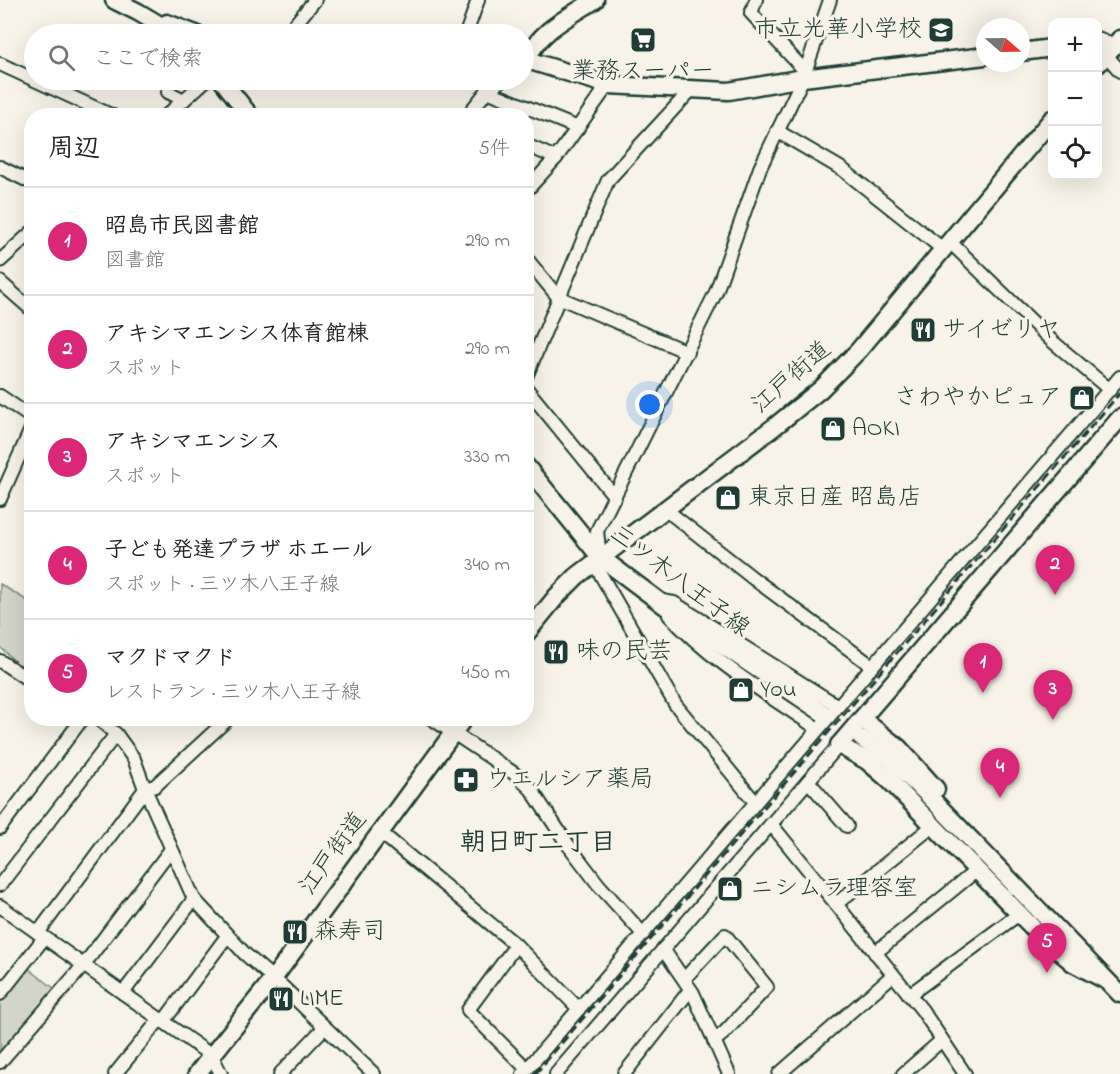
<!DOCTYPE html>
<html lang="ja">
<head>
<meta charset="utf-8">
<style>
  body { margin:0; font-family:"Indie Flower","Klee One",sans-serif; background:#f2f2f2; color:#222 }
  .controls { position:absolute; right:18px; top:18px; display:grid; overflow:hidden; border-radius:12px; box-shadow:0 6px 24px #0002 }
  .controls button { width:54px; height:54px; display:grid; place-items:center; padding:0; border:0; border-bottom:2px solid #e0e0e0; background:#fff; color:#222; font:30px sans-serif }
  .compass { position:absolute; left:976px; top:18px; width:54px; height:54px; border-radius:50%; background:#fff; box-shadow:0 6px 24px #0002; rotate:110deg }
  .you { position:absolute; left:650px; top:405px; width:21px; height:21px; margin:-15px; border:4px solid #fff; border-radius:50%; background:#1a73e8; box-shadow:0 0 0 9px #1a73e833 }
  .badge { display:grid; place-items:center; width:39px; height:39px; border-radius:50%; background:#db2777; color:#fff; font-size:20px; font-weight:700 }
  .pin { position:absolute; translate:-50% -50px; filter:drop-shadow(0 2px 3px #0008) }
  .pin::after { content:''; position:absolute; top:32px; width:21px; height:18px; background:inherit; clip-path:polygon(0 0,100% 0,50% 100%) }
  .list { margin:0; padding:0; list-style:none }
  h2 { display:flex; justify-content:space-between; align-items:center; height:78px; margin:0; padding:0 24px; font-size:26px }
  h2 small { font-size:20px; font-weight:400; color:#767676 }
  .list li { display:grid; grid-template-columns:39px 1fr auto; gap:18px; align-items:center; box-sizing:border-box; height:108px; padding:0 24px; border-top:2px solid #e0e0e0 }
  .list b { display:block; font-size:22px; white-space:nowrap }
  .list p { margin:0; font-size:20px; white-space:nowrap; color:#767676 }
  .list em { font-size:20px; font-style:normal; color:#767676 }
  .icon { flex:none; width:33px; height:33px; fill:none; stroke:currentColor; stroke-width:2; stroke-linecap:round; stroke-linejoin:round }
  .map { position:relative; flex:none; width:1120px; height:1074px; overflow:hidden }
  .search { position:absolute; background:#fff; box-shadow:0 6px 24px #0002; left:24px; top:24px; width:510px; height:66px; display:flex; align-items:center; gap:15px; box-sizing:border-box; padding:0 21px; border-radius:33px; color:#767676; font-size:22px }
  .panel { position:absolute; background:#fff; box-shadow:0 6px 24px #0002; left:24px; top:108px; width:510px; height:618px; border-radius:24px }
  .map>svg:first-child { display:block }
  .green { fill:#d3d5ca; stroke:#79897f; stroke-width:1.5 }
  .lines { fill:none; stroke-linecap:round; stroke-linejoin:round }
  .secondary-tunnel { stroke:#cccfc4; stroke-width:16; stroke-dasharray:16 8; stroke-linecap:butt }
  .street-casing { stroke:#1f3d34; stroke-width:16 }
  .secondary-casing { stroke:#1f3d34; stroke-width:21 }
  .street { stroke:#f7f3e8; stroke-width:12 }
  .secondary { stroke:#f7f3e8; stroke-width:16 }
  .rail { stroke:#1f3d34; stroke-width:3; stroke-dasharray:9 4.5; stroke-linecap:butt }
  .labels { text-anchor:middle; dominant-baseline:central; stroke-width:6; stroke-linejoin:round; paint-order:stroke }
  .poi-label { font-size:24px; fill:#1f3d34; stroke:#f7f3e8; text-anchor:start }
  .street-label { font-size:24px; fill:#1f3d34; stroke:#f7f3e8 }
  .neighbourhood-label { font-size:26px; font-weight:bold; fill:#1f3d34; stroke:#f7f3e8 }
</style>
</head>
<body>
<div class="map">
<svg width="1120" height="1074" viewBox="0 0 1120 1074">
  <rect width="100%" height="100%" fill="#f7f3e8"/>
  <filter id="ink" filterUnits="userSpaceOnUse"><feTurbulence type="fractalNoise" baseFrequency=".0167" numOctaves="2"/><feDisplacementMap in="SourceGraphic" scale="12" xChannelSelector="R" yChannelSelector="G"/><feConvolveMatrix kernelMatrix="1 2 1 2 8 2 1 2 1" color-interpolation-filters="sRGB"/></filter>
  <g filter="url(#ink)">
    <!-- green -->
    <g class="green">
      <polygon points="0,584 31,603 31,649 20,666 0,647"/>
      <polygon points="25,966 58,991 0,1058 0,998"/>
    </g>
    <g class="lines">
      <!-- secondary-tunnel -->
      <polyline class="secondary-tunnel" points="823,713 861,738"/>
      <!-- street casing -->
      <g class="street-casing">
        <g id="street">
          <polyline points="756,0 751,13 805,71"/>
          <polyline points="287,34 315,0"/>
          <polyline points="466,34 478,0"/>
          <polyline points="1106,55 1120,71"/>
          <polyline points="0,64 113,116"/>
          <polyline points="487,91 578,128"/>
          <polyline points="168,92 184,100"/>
          <polyline points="166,116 206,80"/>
          <polyline points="467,116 487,91 502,80"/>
          <polyline points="777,131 842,169 944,250"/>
          <polyline points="526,145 556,158"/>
          <polyline points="0,167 32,183"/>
          <polyline points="526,191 556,158 608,85"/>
          <polyline points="950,242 1052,341 1110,390"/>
          <polyline points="526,258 558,297 687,352"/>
          <polyline points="0,261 32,232"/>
          <polyline points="0,282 32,310"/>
          <polyline points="526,377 608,180 691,90"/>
          <polyline points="526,388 615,497"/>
          <polyline points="0,396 32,418"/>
          <polyline points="0,499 32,427"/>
          <polyline points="665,509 754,579 872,666"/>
          <polyline points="662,601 674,603 838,706"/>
          <path d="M669 615C711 661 767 694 818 729"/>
          <polyline points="0,661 32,682"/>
          <polyline points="97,718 116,734 134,759 145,789 194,899 245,954 283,987 374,1074"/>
          <polyline points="431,718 515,774 531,789 566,842 598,884 643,934"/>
          <polyline points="808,781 847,826"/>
          <polyline points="755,802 675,704 598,570 600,557 597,531 716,292 760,168 803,78 830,0"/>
          <polyline points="771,824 922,1010 965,1074"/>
          <polyline points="0,828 83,718"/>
          <polyline points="380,832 516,945 579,1009"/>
          <polyline points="0,885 116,734"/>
          <polyline points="836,904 934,825"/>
          <polyline points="0,906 212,1056 221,1074"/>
          <polyline points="38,933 145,789 155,786 229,718"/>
          <polyline points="516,945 468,1010 527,1069"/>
          <polyline points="663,949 693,993 729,1074"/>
          <polyline points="875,953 977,870"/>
          <polyline points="684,979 725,935 767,987 724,1033 714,1041"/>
          <polyline points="123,993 194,899"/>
          <polyline points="0,994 44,938"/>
          <polyline points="909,995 1019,914"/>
          <polyline points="163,1022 227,936"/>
          <polyline points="0,1062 83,966 171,849"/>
          <polyline points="115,1074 160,1019"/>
          <polyline points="280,1074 324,1028"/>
          <polyline points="523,1074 1120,377"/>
          <polyline points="556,1074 839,745"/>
          <polyline points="624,1074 690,990"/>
          <polyline points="779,1074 893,975"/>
          <polyline points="903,1074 942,1040"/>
        </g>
      </g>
      <!-- secondary casing -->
      <g class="secondary-casing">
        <g id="secondary">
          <polyline points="114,0 138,12 175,34"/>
          <polyline points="167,23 196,34"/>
          <polyline points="1098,41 1112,47"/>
          <polyline points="1021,52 1052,48"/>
          <polyline points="524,59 608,85 729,91 803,78 985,56"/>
          <path d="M527 59C540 30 569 17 595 0"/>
          <polyline points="1098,64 1120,39"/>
          <polyline points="222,80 250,116"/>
          <polyline points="526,466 600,557 680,617 823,713"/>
          <polyline points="526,634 556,597 577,576 774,427 821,389 859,350 1052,119"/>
          <polyline points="862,719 899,748 936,789"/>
          <polyline points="861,738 890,760 925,792 1120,994"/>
          <polyline points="1107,981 1073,963 1041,936 888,779 867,761 839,745 1120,418"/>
          <polyline points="197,1074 273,979 464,718"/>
        </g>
      </g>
      <!-- street -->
      <use href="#street" class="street"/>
      <!-- secondary -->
      <use href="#secondary" class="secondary"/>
      <!-- rail -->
      <polyline class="rail" points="535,1074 1120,393"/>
    </g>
  </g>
  <!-- icons -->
  <defs>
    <g id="school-square" transform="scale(1.35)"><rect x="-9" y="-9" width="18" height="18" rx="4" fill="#1f3d34" stroke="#f7f3e8"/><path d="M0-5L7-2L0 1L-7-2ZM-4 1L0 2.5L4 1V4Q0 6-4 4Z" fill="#fff"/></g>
    <g id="supermarket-square" transform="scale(1.35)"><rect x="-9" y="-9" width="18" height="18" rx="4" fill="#1f3d34" stroke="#f7f3e8"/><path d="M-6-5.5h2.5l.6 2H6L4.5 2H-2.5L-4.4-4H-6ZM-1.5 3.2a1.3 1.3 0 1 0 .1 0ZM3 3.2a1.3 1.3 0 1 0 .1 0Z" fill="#fff"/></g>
    <g id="restaurant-square" transform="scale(1.35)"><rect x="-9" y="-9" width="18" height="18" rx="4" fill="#1f3d34" stroke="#f7f3e8"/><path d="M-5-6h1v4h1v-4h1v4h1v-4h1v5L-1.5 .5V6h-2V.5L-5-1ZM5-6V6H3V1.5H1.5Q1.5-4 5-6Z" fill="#fff"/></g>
    <g id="shop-square" transform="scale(1.35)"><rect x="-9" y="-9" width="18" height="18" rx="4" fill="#1f3d34" stroke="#f7f3e8"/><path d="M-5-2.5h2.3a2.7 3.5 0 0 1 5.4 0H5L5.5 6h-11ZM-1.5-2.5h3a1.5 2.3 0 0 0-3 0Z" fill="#fff"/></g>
    <g id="pharmacy-square" transform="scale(1.35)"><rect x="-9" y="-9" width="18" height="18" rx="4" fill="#1f3d34" stroke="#f7f3e8"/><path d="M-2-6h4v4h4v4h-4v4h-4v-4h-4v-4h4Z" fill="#fff"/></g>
  </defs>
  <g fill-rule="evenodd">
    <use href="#school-square" x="941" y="30"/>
    <use href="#supermarket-square" x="643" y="40"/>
    <use href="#restaurant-square" x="923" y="330"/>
    <use href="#shop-square" x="1082" y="398"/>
    <use href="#shop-square" x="833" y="429"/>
    <use href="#shop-square" x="728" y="498"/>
    <use href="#restaurant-square" x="556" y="652"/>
    <use href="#shop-square" x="741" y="690"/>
    <use href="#pharmacy-square" x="466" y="780"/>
    <use href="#shop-square" x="730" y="889"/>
    <use href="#restaurant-square" x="295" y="932"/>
    <use href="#restaurant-square" x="281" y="999"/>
  </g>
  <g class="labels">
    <!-- poi labels -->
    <g class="poi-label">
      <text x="922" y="30" text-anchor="end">市立光華小学校</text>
      <text x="643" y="72" text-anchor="middle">業務スーパー</text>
      <text x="942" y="330">サイゼリヤ</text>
      <text x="1062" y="398" text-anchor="end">さわやかピュア</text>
      <text x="852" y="429">AOKI</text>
      <text x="748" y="498">東京日産 昭島店</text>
      <text x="576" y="652">味の民芸</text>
      <text x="760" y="690">You</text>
      <text x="486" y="780">ウエルシア薬局</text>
      <text x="750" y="889">ニシムラ理容室</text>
      <text x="314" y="932">森寿司</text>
      <text x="300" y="999">LIME</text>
    </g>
    <!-- street labels -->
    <g class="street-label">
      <text transform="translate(792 378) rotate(-41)">江戸街道</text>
      <text transform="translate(679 582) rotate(37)">三ツ木八王子線</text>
      <text transform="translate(334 854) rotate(-54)">江戸街道</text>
    </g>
    <!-- neighbourhood labels -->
    <g class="neighbourhood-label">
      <text x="538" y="844">朝日町二丁目</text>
    </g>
  </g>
</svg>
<div class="controls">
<button>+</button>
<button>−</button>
<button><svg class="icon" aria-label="locate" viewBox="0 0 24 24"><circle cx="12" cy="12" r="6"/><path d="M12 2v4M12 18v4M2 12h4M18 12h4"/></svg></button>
</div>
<svg class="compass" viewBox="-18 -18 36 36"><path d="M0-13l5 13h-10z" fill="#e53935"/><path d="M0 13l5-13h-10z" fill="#767676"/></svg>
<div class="you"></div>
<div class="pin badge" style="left:983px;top:693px">1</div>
<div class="pin badge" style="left:1055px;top:595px">2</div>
<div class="pin badge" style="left:1053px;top:720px">3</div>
<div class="pin badge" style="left:1000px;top:798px">4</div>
<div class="pin badge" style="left:1047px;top:973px">5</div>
<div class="search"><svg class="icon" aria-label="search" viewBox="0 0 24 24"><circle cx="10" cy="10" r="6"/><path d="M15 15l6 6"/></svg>ここで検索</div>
<section class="panel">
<h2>周辺<small>5件</small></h2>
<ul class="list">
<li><span class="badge">1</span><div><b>昭島市民図書館</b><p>図書館</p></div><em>290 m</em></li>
<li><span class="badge">2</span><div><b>アキシマエンシス体育館棟</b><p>スポット</p></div><em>290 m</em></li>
<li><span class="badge">3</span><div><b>アキシマエンシス</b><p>スポット</p></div><em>330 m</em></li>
<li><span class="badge">4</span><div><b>子ども発達プラザ ホエール</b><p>スポット · 三ツ木八王子線</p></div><em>340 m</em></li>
<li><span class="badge">5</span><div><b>マクドマクド</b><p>レストラン · 三ツ木八王子線</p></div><em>450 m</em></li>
</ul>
</section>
</div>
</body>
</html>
